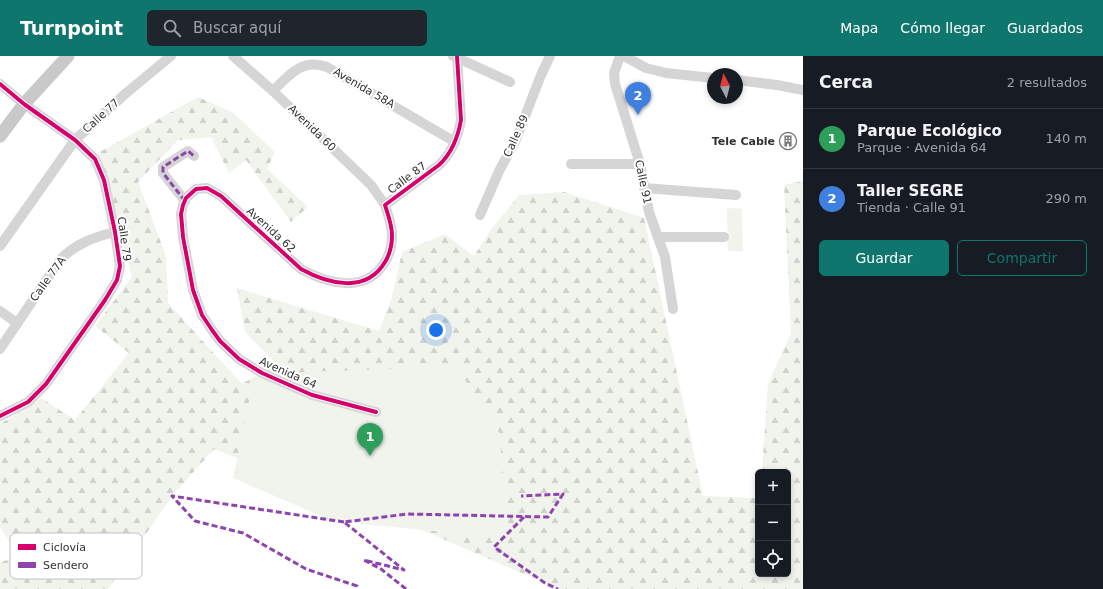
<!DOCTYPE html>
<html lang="es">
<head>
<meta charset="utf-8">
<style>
  body { margin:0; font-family:"DejaVu Sans",sans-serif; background:#20242c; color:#f1f3f6 }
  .controls { position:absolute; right:12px; bottom:12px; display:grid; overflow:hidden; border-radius:6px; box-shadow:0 2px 6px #0003 }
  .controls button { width:36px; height:36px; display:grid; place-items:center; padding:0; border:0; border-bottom:1px solid #363941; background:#171b24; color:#f1f3f6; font:20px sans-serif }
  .compass { position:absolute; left:707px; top:12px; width:36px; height:36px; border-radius:50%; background:#171b24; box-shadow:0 2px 6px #0003; rotate:353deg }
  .you { position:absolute; left:436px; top:274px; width:14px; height:14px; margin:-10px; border:3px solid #fff; border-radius:50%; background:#1a73e8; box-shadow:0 0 0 6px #1a73e833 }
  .badge { display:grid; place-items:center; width:26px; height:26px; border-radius:50%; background:#0f766e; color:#fff; font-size:13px; font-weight:700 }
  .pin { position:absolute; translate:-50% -33px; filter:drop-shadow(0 1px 2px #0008) }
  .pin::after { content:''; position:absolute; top:21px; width:14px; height:12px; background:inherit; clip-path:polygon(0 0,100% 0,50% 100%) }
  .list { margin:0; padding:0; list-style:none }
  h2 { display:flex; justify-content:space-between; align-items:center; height:52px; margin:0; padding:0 16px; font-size:17px }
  h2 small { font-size:13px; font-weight:400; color:#9ea1a6 }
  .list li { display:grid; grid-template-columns:26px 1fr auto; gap:12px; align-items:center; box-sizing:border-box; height:60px; padding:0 16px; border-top:1px solid #363941 }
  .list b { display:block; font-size:15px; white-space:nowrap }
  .list p { margin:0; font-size:13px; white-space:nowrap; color:#9ea1a6 }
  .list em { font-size:13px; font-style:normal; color:#9ea1a6 }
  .actions { display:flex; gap:8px; padding:12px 16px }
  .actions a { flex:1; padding:9px 0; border:1px solid #0f766e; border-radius:6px; text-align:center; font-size:14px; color:#0f766e }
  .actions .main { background:#0f766e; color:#fff }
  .icon { flex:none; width:22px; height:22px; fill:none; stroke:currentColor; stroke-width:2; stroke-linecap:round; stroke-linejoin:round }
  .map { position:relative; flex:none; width:803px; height:533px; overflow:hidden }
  header { display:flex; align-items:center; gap:24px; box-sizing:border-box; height:56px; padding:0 20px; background:#0f766e; color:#fff }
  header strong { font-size:19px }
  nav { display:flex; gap:22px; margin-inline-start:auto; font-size:14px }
  .search { width:280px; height:36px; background:#20242c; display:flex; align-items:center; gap:10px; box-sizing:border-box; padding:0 14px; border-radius:6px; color:#9ea1a6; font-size:15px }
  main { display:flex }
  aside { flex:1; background:#171b24 }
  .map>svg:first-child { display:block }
  .forest { fill:url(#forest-firs) }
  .park { fill:#f1f3ed }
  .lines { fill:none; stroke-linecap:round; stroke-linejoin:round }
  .minor { stroke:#d5d5d5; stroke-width:10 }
  .major { stroke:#c9c9c9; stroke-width:13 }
  .quiet { stroke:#8e44ad; stroke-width:3; stroke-dasharray:6 3; stroke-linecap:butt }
  .cycleway-casing { stroke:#fff; stroke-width:6 }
  .cycleway { stroke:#d6006c; stroke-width:4 }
  .labels { text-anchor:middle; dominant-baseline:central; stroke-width:4; stroke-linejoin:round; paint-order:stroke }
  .street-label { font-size:11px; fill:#313131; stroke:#fff }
  .poi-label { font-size:11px; font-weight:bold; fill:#313131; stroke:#fff; text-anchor:end }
  .key { fill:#fff; stroke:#c1c1c1; stroke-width:1 }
  .key-label { font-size:11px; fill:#313131 }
</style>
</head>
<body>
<header>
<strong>Turnpoint</strong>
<div class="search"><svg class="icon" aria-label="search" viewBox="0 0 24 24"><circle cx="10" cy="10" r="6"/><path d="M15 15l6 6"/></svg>Buscar aquí</div>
<nav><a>Mapa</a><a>Cómo llegar</a><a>Guardados</a></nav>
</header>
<main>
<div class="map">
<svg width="803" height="533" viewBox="0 0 803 533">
  <defs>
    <pattern id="forest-firs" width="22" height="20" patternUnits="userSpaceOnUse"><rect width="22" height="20" fill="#f1f3ed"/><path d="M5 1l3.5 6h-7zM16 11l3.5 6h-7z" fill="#cfd1cc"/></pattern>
  </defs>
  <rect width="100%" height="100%" fill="#fff"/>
  <!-- forest -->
  <polygon class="forest" points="198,41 232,56 275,96 267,113 308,151 291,166 246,104 229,117 211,81 178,84 138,126 166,200 168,247 242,328 276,308 245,276 237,232 379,275 392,241 402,196 445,178 474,200 493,171 519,139 564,136 644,162 703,440 758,442 758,518 788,518 788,416 762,416 768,328 791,277 784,129 803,125 803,533 551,533 552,530 378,455 214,393 172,440 108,533 0,533 0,507 18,499 0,471 0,368 41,342 75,364 129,297 95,270 132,221 98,97"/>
  <!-- park -->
  <g class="park">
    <polygon points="727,152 742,153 743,195 728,195"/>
    <polygon points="456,310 500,378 506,482 332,465 233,422 249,345 258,318"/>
  </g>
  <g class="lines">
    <!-- minor -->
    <g class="minor">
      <polyline points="233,0 273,35 371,129 385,149"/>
      <polyline points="453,0 510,26"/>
      <polyline points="620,0 614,17 615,28 640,108 649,156 665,201 673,253"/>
      <polyline points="624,0 646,12 666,17 713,22"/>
      <polyline points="737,24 777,29 803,34"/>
      <polyline points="0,28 24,48 75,84 95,103 104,124 115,176 120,210 117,224 105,244 46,328 28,346 0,360"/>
      <path d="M273 35C289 19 302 2 327 11L455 86"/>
      <polyline points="571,108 640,108"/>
      <polyline points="644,132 736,139"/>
      <polyline points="185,145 163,117 163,111 188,95 194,100"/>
      <polyline points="480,159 500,113 515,86 541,19 550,0"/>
      <polyline points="658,181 724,181"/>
      <polyline points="0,190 75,84 125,38 171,0"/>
      <polyline points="0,255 17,267"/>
      <path d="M0 293 60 204C75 188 94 181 115 176"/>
      <path d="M376 356 312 339 262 317 239 303 220 285 212 274 202 259 193 234 183 181 181 158 183 149 186 142 196 133 207 132 221 140 301 213C328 228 366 238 385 206 390 198 392 188 392 179 392 169 388 159 385 149L439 109C452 97 458 81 461 64L457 0"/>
    </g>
    <!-- major -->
    <polyline class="major" points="0,80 24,48 68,0"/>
    <!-- quiet -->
    <g class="quiet">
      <polyline points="185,145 163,117 163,111 188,95 194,100"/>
      <polyline points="524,461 494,491 545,527 558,533"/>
      <polyline points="344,466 172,440 195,465 243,477 306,513 357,530 356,533"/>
      <polyline points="406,533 381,513 364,504 404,514 344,466 407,458 548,461 563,438 521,440"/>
    </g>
    <!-- cycleway casing -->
    <g class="cycleway-casing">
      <g id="cycleway">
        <polyline points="0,28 24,48 75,84 95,103 104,124 115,176 120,210 117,224 105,244 46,328 28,346 0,360"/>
        <path d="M376 356 312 339 262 317 239 303 220 285 212 274 202 259 193 234 183 181 181 158 183 149 186 142 196 133 207 132 221 140 301 213C328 228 366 238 385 206 390 198 392 188 392 179 392 169 388 159 385 149L439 109C452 97 458 81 461 64L457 0"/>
      </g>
    </g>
    <!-- cycleway -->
    <use href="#cycleway" class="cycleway"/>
  </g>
  <!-- icons -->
  <defs>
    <g id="building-ring" transform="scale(0.9)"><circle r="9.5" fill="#fff" stroke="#797979" stroke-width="1.5"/><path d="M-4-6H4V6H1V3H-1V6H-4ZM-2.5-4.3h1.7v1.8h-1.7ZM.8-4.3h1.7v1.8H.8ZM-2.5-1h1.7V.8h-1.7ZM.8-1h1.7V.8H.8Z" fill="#797979"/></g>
  </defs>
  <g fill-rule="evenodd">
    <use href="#building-ring" x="788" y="85"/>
  </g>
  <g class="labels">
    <!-- street labels -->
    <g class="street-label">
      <text transform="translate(364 32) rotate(30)">Avenida 58A</text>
      <text transform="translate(101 60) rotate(-42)">Calle 77</text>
      <text transform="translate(312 72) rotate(44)">Avenida 60</text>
      <text transform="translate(516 80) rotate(-66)">Calle 89</text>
      <text transform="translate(407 122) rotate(-37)">Calle 87</text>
      <text transform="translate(643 126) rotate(78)">Calle 91</text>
      <text transform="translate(271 174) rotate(42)">Avenida 62</text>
      <text transform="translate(124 183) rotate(82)">Calle 79</text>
      <text transform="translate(48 223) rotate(-54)">Calle 77A</text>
      <text transform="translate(288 317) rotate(24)">Avenida 64</text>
    </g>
    <!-- poi labels -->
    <g class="poi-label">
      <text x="775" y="85">Tele Cable</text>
    </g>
  </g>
  <!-- legend -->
  <rect x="10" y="477" width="132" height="46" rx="6" class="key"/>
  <rect x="18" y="488" width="18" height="6" fill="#d6006c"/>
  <rect x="18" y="506" width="18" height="6" fill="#8e44ad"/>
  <g class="key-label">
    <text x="43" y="495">Ciclovía</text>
    <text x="43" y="513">Sendero</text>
  </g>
</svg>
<div class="controls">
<button>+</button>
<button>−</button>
<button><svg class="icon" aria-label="locate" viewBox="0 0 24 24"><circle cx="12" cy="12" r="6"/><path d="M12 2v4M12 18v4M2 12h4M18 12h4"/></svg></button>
</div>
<svg class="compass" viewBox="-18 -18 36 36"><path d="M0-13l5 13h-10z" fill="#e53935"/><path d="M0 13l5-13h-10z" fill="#9ea1a6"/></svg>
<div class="you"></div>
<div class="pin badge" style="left:370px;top:400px;background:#2e9e5b">1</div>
<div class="pin badge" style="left:638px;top:59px;background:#3f7fe0">2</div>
</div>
<aside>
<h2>Cerca<small>2 resultados</small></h2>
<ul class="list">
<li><span class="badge" style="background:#2e9e5b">1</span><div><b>Parque Ecológico</b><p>Parque · Avenida 64</p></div><em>140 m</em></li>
<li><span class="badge" style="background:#3f7fe0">2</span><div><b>Taller SEGRE</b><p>Tienda · Calle 91</p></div><em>290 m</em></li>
</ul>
<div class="actions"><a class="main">Guardar</a><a>Compartir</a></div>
</aside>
</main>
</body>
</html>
